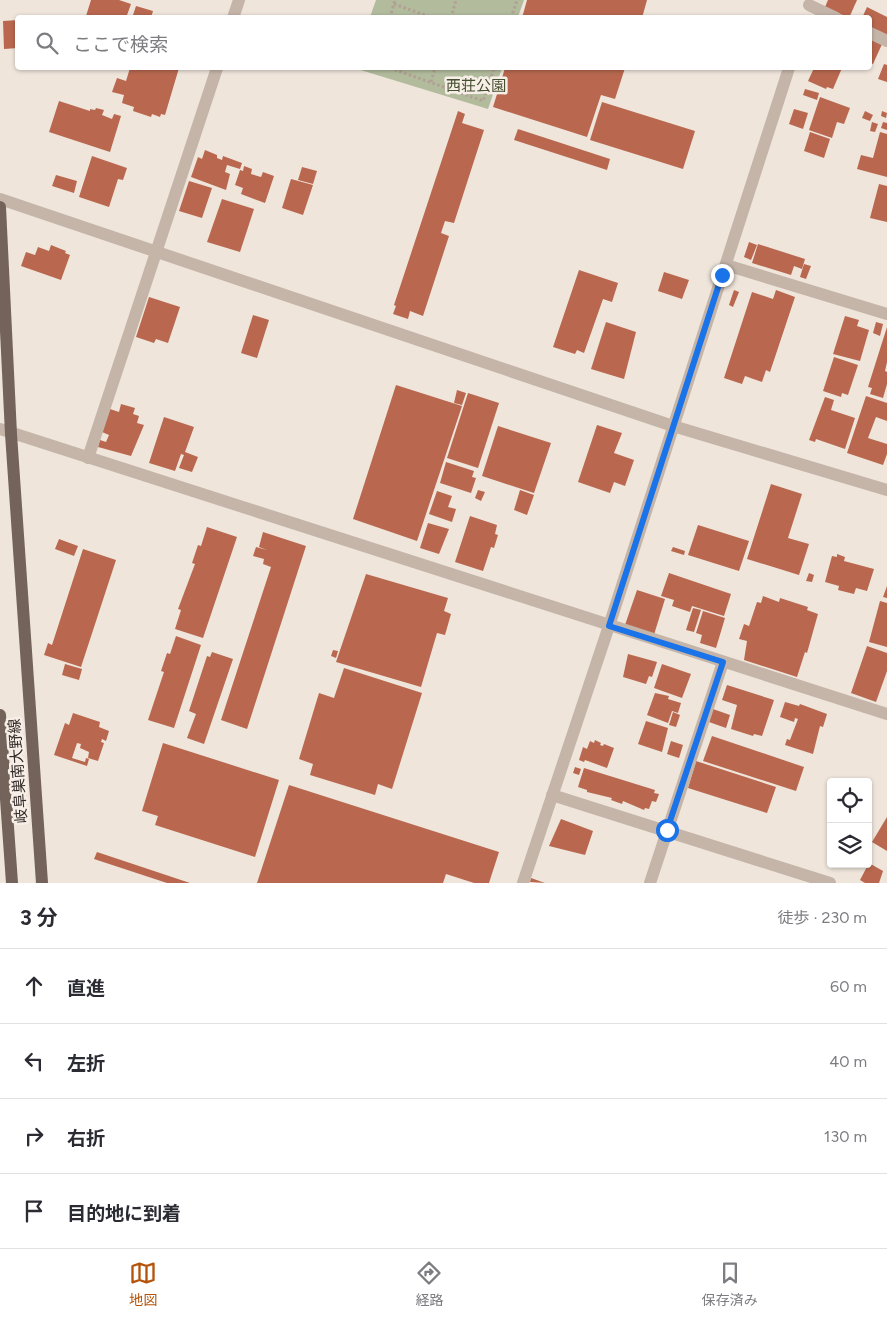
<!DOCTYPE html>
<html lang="ja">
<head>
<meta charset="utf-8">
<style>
  body { margin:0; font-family:Figtree,"Noto Sans JP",sans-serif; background:#f2f2f3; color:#2b2b33 }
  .controls { position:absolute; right:15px; bottom:15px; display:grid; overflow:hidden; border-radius:5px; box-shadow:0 1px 4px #0004 }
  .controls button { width:45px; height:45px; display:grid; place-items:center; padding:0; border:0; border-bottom:1px solid #e1e1e2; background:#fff; color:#2b2b33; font:25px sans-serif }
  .stop { position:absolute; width:15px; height:15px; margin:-11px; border:4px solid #1a73e8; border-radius:50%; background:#fff }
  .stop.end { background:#1a73e8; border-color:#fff; box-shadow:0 1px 5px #0008 }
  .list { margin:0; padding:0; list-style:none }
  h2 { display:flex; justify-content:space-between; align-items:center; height:65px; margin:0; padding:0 20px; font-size:21px }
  h2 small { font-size:16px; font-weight:400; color:#7c7c81 }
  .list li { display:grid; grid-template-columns:32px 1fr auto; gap:15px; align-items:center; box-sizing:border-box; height:75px; padding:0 20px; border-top:1px solid #e1e1e2 }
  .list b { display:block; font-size:19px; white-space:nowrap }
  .list em { font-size:16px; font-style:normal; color:#7c7c81 }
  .icon { flex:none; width:28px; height:28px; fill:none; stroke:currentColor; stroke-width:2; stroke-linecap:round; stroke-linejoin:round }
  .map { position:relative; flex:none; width:887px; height:883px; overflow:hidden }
  .search { position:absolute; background:#fff; box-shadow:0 1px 4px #0004; left:15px; right:15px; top:15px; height:55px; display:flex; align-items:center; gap:12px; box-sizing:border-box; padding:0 18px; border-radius:5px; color:#7c7c81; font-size:19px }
  .sheet { height:365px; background:#fff }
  nav { display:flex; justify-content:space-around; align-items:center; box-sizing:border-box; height:70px; border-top:1px solid #e1e1e2; background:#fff; font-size:14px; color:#7c7c81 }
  nav a { display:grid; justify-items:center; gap:2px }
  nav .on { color:#b45309 }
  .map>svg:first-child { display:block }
  .green { fill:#b2bc9d }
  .building { fill:#b9684f }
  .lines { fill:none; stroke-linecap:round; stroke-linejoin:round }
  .path { stroke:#b1a093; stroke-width:3; stroke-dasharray:2.5 2.5; stroke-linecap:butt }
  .minor { stroke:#c5b5a9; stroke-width:12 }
  .major { stroke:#74635a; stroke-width:12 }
  .route { stroke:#1a73e8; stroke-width:6 }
  .labels { text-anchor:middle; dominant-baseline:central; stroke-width:5; stroke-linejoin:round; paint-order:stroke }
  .park-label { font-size:15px; fill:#434f2e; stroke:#f7efe7 }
  .street-label { font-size:15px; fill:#332b28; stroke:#f7efe7 }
</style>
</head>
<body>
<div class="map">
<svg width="887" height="883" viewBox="0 0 887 883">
  <rect width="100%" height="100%" fill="#efe5db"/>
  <!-- green -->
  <g class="green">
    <polygon points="376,0 524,0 518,17 370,17"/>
    <polygon points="354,68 502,68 488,109"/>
  </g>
  <!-- building -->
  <g class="building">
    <polygon points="91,0 119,0 131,4 126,18 90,18 86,16"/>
    <polygon points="527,0 647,0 642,18 522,18"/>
    <polygon points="828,0 857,0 849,18 825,7"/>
    <polygon points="136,6 153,11 151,18 132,18"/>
    <polygon points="867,7 887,17 887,36 870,27 870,18 862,18"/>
    <polygon points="18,20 18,48 4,49 3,21"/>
    <polygon points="870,36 883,42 873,64 870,63"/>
    <polygon points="884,64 887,65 887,82 878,79"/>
    <polygon points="130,68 179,68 165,115 161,114 160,117 152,114 151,117 133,111 134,107 122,103 124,95 112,92 117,78 126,81"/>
    <polygon points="505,68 625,68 615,99 601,95 587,137 493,107"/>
    <polygon points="814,68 842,68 833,89 827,87 826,89 808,81"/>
    <polygon points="805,89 819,93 817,100 803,95"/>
    <polygon points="820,97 850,108 844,124 837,122 832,138 809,130"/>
    <polygon points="59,101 90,111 90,109 95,110 96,108 104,110 102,115 112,119 114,114 121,116 110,152 49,132"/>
    <polygon points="602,102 695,131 683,169 590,140"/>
    <polygon points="794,109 808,113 803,129 789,124"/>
    <polygon points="458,111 465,114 462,123 484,130 454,223 445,221 441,233 449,236 423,316 410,311 408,319 393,314 396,306 394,305"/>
    <polygon points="865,111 873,115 870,121 862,118"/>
    <polygon points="882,111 887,113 886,118 881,116"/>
    <polygon points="872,122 878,124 875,132 870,131"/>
    <polygon points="883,122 887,123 887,130 881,128"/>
    <polygon points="518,129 610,159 607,170 514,140"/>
    <polygon points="810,132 830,139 824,158 804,151"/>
    <polygon points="880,132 887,134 887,177 857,169 861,155 873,158"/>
    <polygon points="205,150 217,155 217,158 222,160 223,156 242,163 240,169 227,165 225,172 230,174 226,190 191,177 198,157 202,159"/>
    <polygon points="92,156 127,168 123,180 118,179 109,207 79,197"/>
    <polygon points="244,166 252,169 251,174 261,177 263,172 274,176 265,203 241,194 243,188 235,185 240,170 243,171"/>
    <polygon points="302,167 317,171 313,184 298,180"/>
    <polygon points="56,175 77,181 74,193 52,186"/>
    <polygon points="291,179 313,185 303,215 282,208"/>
    <polygon points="189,181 212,188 202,218 179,211"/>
    <polygon points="879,184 887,186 887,222 870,218"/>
    <polygon points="222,199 254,209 240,252 207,242"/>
    <polygon points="749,242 757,245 751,260 744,257"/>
    <polygon points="758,244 805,259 802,269 794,266 791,275 752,263"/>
    <polygon points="51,245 66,251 65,253 70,255 61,280 21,266 26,252 35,255 38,247 49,251"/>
    <polygon points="804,264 811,266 806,279 800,277"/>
    <polygon points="579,270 618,283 612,302 603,299 584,353 577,350 575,354 553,347"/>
    <polygon points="664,272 689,280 682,299 658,291"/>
    <polygon points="734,290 739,292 733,307 729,305"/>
    <polygon points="776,290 795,297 770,372 766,370 762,382 745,376 742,384 724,378 752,292 773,299"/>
    <polygon points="149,297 180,307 168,343 156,339 154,343 136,337"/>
    <polygon points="253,315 269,320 257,358 241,353"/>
    <polygon points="845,316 859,320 857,326 869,330 860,361 833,354"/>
    <polygon points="606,322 636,332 624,379 591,369"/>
    <polygon points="876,322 883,324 880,336 873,333"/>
    <polygon points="887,327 887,362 885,371 887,372 887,384 883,398 870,394 872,388 868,387"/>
    <polygon points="834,357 858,365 848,395 842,393 841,397 823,391"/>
    <polygon points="396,385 462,406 417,541 353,519"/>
    <polygon points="457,390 466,393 462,405 454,403"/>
    <polygon points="468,393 499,403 478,468 447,458"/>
    <polygon points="866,396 887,403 887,421 876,417 868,438 887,444 887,454 883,465 847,453"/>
    <polygon points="825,397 834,400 831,410 855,418 845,449 816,439 815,442 809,440"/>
    <polygon points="121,404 135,408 133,414 139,416 137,423 144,425 131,456 98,447 100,440 106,442 109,435 102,432 110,409 119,412"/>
    <polygon points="164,417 194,427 185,452 198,457 192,472 179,468 184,455 181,454 175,471 149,463"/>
    <polygon points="597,425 622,433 614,453 634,460 625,486 614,482 610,493 578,482"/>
    <polygon points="498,426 551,443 534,493 482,476"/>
    <polygon points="446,462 474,471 472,477 476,478 471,493 440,483"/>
    <polygon points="771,484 802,494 788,538 809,544 799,575 747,559"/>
    <polygon points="478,490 485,492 481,501 475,498"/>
    <polygon points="520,490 534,495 527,515 514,510"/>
    <polygon points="437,491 452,496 448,507 456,509 452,522 429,514"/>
    <polygon points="470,516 497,525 495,534 498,535 494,548 491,547 483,571 455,562"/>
    <polygon points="428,523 449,529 439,554 420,548"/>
    <polygon points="698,525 749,541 739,571 688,555"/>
    <polygon points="207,527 237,537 203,638 175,629 181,610 178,609 195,564 192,563 198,545 201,546"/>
    <polygon points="263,532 306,546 247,729 221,720 271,567 263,564 264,559 253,556 256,547 267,550 259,547"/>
    <polygon points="59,539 78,546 74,556 55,549"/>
    <polygon points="673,547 685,551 684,555 671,551"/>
    <polygon points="83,549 116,560 81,667 44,655 48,643 52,645"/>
    <polygon points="837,554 845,557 844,561 874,569 867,591 856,588 854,594 838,590 839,586 825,582 832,556 837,557"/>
    <polygon points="669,573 731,594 724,616 692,606 690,612 672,606 674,600 661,596"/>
    <polygon points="809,573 814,575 812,582 806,581"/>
    <polygon points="366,574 448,598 444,611 451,614 445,635 437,633 421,687 336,662"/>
    <polygon points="887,586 887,598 883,597"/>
    <polygon points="637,590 665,599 653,638 624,628"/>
    <polygon points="763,596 779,602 780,598 808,607 807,610 818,614 807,653 805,652 797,677 744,660 747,641 739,639 744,624 749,626 757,602 761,603"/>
    <polygon points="880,601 887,603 887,647 869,642"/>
    <polygon points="693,608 701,610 694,632 686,630"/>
    <polygon points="703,611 725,618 716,648 700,643 702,635 696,633"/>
    <polygon points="176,636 201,645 174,728 148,720 164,672 161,671 167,653 170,654"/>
    <polygon points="867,646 887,653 887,671 876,702 851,693"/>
    <polygon points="333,650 338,651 336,658 331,656"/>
    <polygon points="212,652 233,659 204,744 187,738 196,714 189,711 207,656 210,657"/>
    <polygon points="628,654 657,662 652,677 649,676 646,684 623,677"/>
    <polygon points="65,664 82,669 79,680 62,675"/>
    <polygon points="662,664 691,674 682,698 654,688"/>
    <polygon points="344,668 422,693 392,789 378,784 375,795 310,775 313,764 299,759 319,693 334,698"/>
    <polygon points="727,685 774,700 762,736 754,734 753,736 731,729 737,705 722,700"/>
    <polygon points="655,693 669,696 668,699 681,703 678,713 672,711 668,723 647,715"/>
    <polygon points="785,702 799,706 800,704 827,714 823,727 820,726 813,754 785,745 787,739 790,740 798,719 795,718 794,722 780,717"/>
    <polygon points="713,709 730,715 726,728 709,722"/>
    <polygon points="673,712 680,715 676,727 669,725"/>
    <polygon points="73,713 100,722 99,727 109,731 106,741 102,739 101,742 104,743 98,761 88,758 89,752 80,748 81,744 77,743 72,758 85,762 86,758 89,759 87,766 54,755 65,723 69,725"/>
    <polygon points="646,721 668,728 662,752 638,744"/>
    <polygon points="712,736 804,767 796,791 703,761"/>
    <polygon points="595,740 601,743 600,745 603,746 604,744 614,748 607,768 585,760 584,762 579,760 583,747 587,749 590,741 594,743"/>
    <polygon points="671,741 683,745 679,758 667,754"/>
    <polygon points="163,743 279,780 255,857 155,825 158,816 142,811"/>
    <polygon points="696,761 776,787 767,813 688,788"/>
    <polygon points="575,767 581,769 579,775 573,773"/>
    <polygon points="584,768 655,790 654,793 659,794 656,802 652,801 649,809 645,808 644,810 623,801 622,804 611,800 612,798 587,792 587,790 578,787"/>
    <polygon points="289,785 499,852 489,883 474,883 446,874 443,883 257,883"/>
    <polygon points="887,817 887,851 872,842"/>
    <polygon points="561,819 593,831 585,855 549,846"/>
    <polygon points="97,852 190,883 167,883 94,859"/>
    <polygon points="869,863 883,871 879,883 865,883 860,880"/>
    <polygon points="531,878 545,883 530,882"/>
  </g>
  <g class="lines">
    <!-- path -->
    <g class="path">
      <polyline points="394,4 433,18"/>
      <polyline points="390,18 395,0"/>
      <polyline points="451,18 456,0"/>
      <polyline points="511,18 517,0"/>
      <polyline points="390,68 483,101 494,68"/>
      <polyline points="431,82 435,68"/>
    </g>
    <!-- minor -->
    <g class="minor">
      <polyline points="809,5 836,18"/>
      <polyline points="233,18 239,0"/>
      <polyline points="870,33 887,41"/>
      <polyline points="0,199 673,426 887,490"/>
      <polyline points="726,265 887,314"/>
      <polyline points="0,429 887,714"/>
      <polyline points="88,458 217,68"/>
      <polyline points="552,795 830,883"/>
      <polyline points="523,883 609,626 789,68"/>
      <polyline points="650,883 723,662"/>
    </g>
    <!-- major -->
    <g class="major">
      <polyline points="0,207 11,434 42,883"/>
      <polyline points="0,715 12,883"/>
    </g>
  </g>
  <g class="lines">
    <!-- route -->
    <polyline class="route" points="667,830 723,662 609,626 722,275"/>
  </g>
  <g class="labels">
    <!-- park labels -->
    <g class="park-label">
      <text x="476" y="86">西荘公園</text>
    </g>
    <!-- street labels -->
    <g class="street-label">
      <text transform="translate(18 771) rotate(-94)">岐阜巣南大野線</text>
    </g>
  </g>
</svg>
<div class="controls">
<button><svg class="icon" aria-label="locate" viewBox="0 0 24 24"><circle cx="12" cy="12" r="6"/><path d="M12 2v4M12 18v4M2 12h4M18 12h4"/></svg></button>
<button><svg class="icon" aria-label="layers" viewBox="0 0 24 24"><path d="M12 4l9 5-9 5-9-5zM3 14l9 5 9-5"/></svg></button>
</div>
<div class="stop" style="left:667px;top:830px"></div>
<div class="stop end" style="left:722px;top:275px"></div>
<div class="search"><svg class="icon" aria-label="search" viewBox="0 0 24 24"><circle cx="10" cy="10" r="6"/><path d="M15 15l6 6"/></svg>ここで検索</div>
</div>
<section class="sheet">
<h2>3 分<small>徒歩 · 230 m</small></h2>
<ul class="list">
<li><svg class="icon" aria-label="ahead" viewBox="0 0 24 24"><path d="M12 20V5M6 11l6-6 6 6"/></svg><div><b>直進</b></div><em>60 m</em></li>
<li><svg class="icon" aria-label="left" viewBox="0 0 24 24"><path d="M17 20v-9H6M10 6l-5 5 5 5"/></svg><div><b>左折</b></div><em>40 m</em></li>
<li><svg class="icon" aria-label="right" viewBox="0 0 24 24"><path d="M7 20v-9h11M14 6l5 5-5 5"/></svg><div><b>右折</b></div><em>130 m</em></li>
<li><svg class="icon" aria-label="arrive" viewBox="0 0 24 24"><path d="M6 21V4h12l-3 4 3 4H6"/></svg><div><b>目的地に到着</b></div></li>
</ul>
</section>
<nav>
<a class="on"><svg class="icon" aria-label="map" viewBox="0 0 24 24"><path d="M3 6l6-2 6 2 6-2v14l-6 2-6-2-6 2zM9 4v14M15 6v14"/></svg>地図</a>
<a><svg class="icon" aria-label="directions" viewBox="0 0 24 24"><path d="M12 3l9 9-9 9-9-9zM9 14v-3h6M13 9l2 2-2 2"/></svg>経路</a>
<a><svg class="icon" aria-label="saved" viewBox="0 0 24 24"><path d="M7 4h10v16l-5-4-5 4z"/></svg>保存済み</a>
</nav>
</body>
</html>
